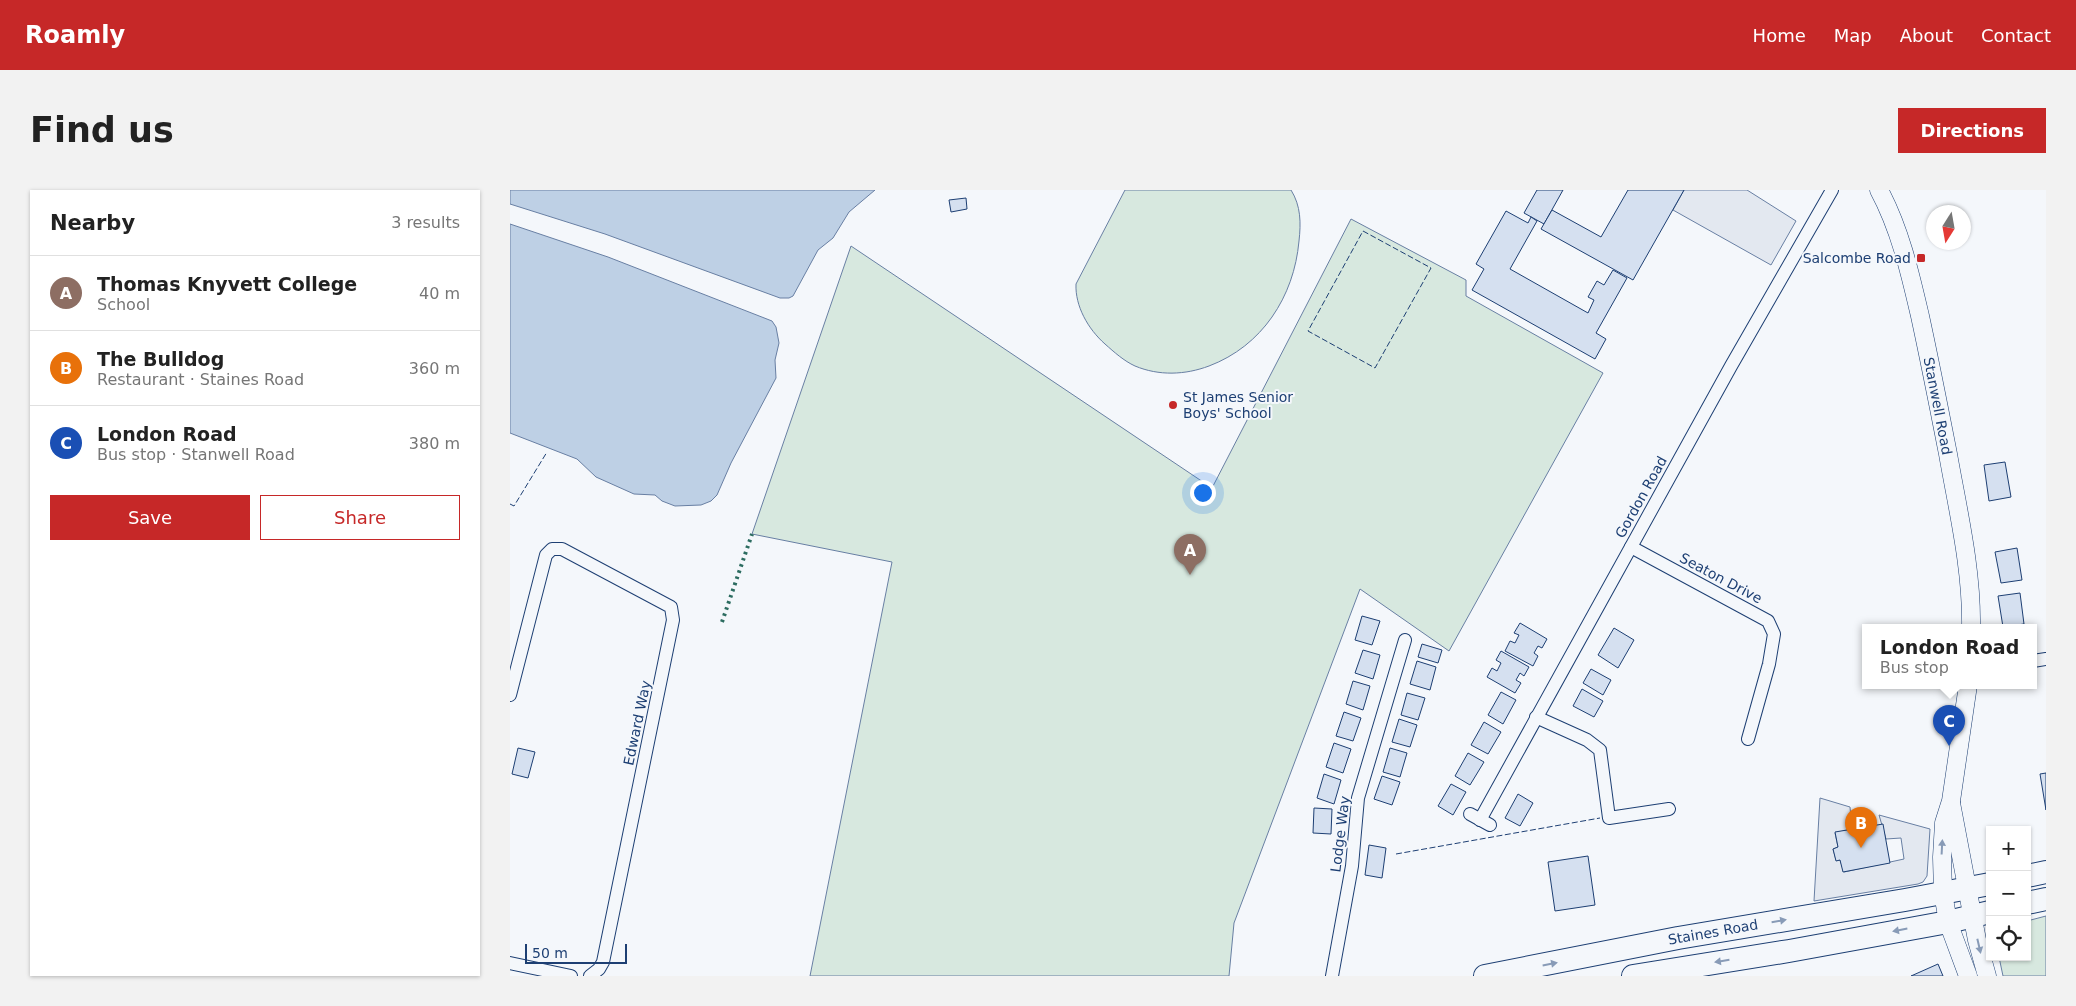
<!DOCTYPE html>
<html lang="en">
<head>
<meta charset="utf-8">
<style>
  body { margin:0; font-family:"DejaVu Sans",sans-serif; background:#f2f2f2; color:#222 }
  .controls { position:absolute; right:15px; bottom:15px; display:grid; overflow:hidden; border-radius:0px; box-shadow:0 1px 4px #0004 }
  .controls button { width:45px; height:45px; display:grid; place-items:center; padding:0; border:0; border-bottom:1px solid #e0e0e0; background:#fff; color:#222; font:25px sans-serif }
  .compass { position:absolute; left:1416px; top:15px; width:45px; height:45px; border-radius:50%; background:#fff; box-shadow:0 1px 4px #0004; rotate:191deg }
  .scale { position:absolute; left:15px; bottom:12px; width:102px; box-sizing:border-box; padding-left:5px; border:2px solid #1d3f73; border-top:0; font-size:14px; line-height:18px; white-space:nowrap; color:#1d3f73; -webkit-text-stroke:4px #f4f7fb; paint-order:stroke }
  .you { position:absolute; left:692px; top:302px; width:18px; height:18px; margin:-12px; border:4px solid #fff; border-radius:50%; background:#1a73e8; box-shadow:0 0 0 8px #1a73e833 }
  .badge { display:grid; place-items:center; width:32px; height:32px; border-radius:50%; background:#c62828; color:#fff; font-size:16px; font-weight:700 }
  .pin { position:absolute; translate:-50% -41px; filter:drop-shadow(0 1px 2px #0008) }
  .pin::after { content:''; position:absolute; top:26px; width:18px; height:15px; background:inherit; clip-path:polygon(0 0,100% 0,50% 100%) }
  .popup { position:absolute; left:1352px; top:434px; width:175px; height:65px; box-sizing:border-box; display:grid; place-content:center; border-radius:0px; background:#fff; filter:drop-shadow(0 1px 4px #0005); font-size:16px; white-space:nowrap; color:#767676 }
  .popup b { font-size:19px; color:#222 }
  .popup::after { content:''; position:absolute; left:50%; top:100%; margin-left:-10px; border:10px solid transparent; border-top-color:#fff }
  .list { margin:0; padding:0; list-style:none }
  h2 { display:flex; justify-content:space-between; align-items:center; height:65px; margin:0; padding:0 20px; font-size:21px }
  h2 small { font-size:16px; font-weight:400; color:#767676 }
  .list li { display:grid; grid-template-columns:32px 1fr auto; gap:15px; align-items:center; box-sizing:border-box; height:75px; padding:0 20px; border-top:1px solid #e0e0e0 }
  .list b { display:block; font-size:19px; white-space:nowrap }
  .list p { margin:0; font-size:16px; white-space:nowrap; color:#767676 }
  .list em { font-size:16px; font-style:normal; color:#767676 }
  .actions { display:flex; gap:10px; padding:15px 20px }
  .actions a { flex:1; padding:11px 0; border:1px solid #c62828; border-radius:0px; text-align:center; font-size:18px; color:#c62828 }
  .actions .main { background:#c62828; color:#fff }
  .icon { flex:none; width:28px; height:28px; fill:none; stroke:currentColor; stroke-width:2; stroke-linecap:round; stroke-linejoin:round }
  .map { position:relative; flex:none; width:1536px; height:786px; overflow:hidden; border-radius:0px }
  header { display:flex; align-items:center; gap:30px; box-sizing:border-box; height:70px; padding:0 25px; background:#c62828; color:#fff }
  header strong { font-size:24px }
  nav { display:flex; gap:28px; margin-inline-start:auto; font-size:18px }
  .intro { display:flex; align-items:center; justify-content:space-between; box-sizing:border-box; height:120px; padding:0 30px }
  h1 { margin:0; font-size:35px }
  .button { padding:12px 22px; border-radius:0px; background:#c62828; color:#fff; font-size:18px; font-weight:700 }
  main { display:flex; gap:30px; padding:0 30px }
  aside { flex:1; background:#fff; border-radius:0px; box-shadow:0 1px 4px #0004 }
  .map>svg:first-child { display:block }
  .green { fill:#d7e8df; stroke:#687fa3 }
  .parking { fill:#e3e8f0; stroke:#687fa3 }
  .water { fill:#bed0e5; stroke:#687fa3 }
  .building { fill:#d5e0f0; stroke:#1d3f73 }
  .lines { fill:none; stroke-linecap:round; stroke-linejoin:round }
  .street-casing { stroke:#1d3f73; stroke-width:14 }
  .secondary-casing { stroke:#1d3f73; stroke-width:19 }
  .highway-casing { stroke:#1d3f73; stroke-width:24 }
  .street { stroke:#f4f7fb; stroke-width:12 }
  .secondary { stroke:#f4f7fb; stroke-width:18 }
  .highway { stroke:#f4f7fb; stroke-width:22 }
  .hedge { stroke:#2c6c60; stroke-width:4; stroke-dasharray:2.5 4; stroke-linecap:butt }
  .fence { stroke:#1d3f73; stroke-width:1; stroke-dasharray:6 2.5; stroke-linecap:butt }
  .oneway { fill:#889bb7 }
  .poi-dot { fill:#c62828; stroke:#f4f7fb; stroke-width:2 }
  .labels { text-anchor:middle; dominant-baseline:central; stroke-width:4; stroke-linejoin:round; paint-order:stroke }
  .poi-label { font-size:14px; fill:#1d3f73; stroke:#f4f7fb; text-anchor:end }
  .street-label { font-size:14px; fill:#1d3f73; stroke:#f4f7fb }
</style>
</head>
<body>
<header>
<strong>Roamly</strong>
<nav><a>Home</a><a>Map</a><a>About</a><a>Contact</a></nav>
</header>
<div class="intro"><h1>Find us</h1><a class="button">Directions</a></div>
<main>
<aside>
<h2>Nearby<small>3 results</small></h2>
<ul class="list">
<li><span class="badge" style="background:#8d6e63">A</span><div><b>Thomas Knyvett College</b><p>School</p></div><em>40 m</em></li>
<li><span class="badge" style="background:#e8710a">B</span><div><b>The Bulldog</b><p>Restaurant · Staines Road</p></div><em>360 m</em></li>
<li><span class="badge" style="background:#1a4fb4">C</span><div><b>London Road</b><p>Bus stop · Stanwell Road</p></div><em>380 m</em></li>
</ul>
<div class="actions"><a class="main">Save</a><a>Share</a></div>
</aside>
<div class="map">
<svg width="1536" height="786" viewBox="0 0 1536 786">
  <rect width="100%" height="100%" fill="#f4f7fb"/>
  <!-- green -->
  <g class="green">
    <path d="M615 0H781C791 16 791 33 789 51 784 107 752 156 699 176 675 185 649 186 625 176 614 171 604 162 595 154 578 139 565 116 566 94Z"/>
    <polygon points="841,29 956,90 956,106 1093,183 939,461 850,399 724,733 719,786 300,786 382,372 242,344 341,56 702,298"/>
    <polygon points="1536,726 1536,786 1493,786 1489,767 1517,767 1517,731"/>
  </g>
  <!-- parking -->
  <g class="parking">
    <polygon points="1174,0 1237,0 1286,31 1261,75 1163,20"/>
    <polygon points="1310,608 1340,617 1342,639 1325,643 1328,657 1323,659 1326,670 1330,670 1334,682 1394,669 1391,648 1376,649 1369,625 1420,639 1417,686 1413,692 1408,694 1304,711"/>
  </g>
  <!-- water -->
  <g class="water">
    <polygon points="0,0 365,0 339,22 323,48 308,60 283,106 279,108 270,108 95,44 0,14"/>
    <polygon points="0,34 98,67 262,131 266,137 269,153 265,170 266,188 221,273 207,305 201,311 191,315 165,316 152,311 145,305 124,304 86,287 67,269 0,243"/>
  </g>
  <!-- building -->
  <g class="building">
    <polygon points="1027,0 1053,0 1034,34 1014,23"/>
    <polygon points="1118,0 1174,0 1123,90 1031,39 1042,20 1091,47"/>
    <polygon points="456,8 457,19 441,22 439,10"/>
    <polygon points="996,21 1018,33 1021,27 1027,31 1000,79 1078,123 1084,110 1078,107 1087,91 1094,95 1103,80 1117,88 1086,143 1096,149 1085,169 962,100 974,79 966,74"/>
    <polygon points="1495,272 1501,307 1479,311 1474,275"/>
    <polygon points="1507,358 1512,390 1491,393 1485,362"/>
    <polygon points="1510,403 1514,434 1493,437 1488,406"/>
    <polygon points="852,426 870,431 862,455 845,450"/>
    <polygon points="1010,433 1037,449 1032,458 1028,456 1024,463 1028,466 1023,476 995,461 1000,451 1005,453 1009,445 1004,443"/>
    <polygon points="1104,438 1124,450 1108,478 1088,465"/>
    <polygon points="912,454 932,460 928,473 908,467"/>
    <polygon points="853,460 870,465 863,489 845,483"/>
    <polygon points="991,461 1019,477 1014,486 1010,483 1006,490 1011,493 1005,503 977,487 982,478 987,481 991,473 986,470"/>
    <polygon points="907,471 926,477 920,500 900,494"/>
    <polygon points="1081,479 1101,490 1093,505 1073,493"/>
    <polygon points="843,491 860,496 853,520 836,514"/>
    <polygon points="1072,499 1093,511 1084,527 1063,516"/>
    <polygon points="991,502 1006,510 993,534 978,525"/>
    <polygon points="897,503 915,508 908,530 891,525"/>
    <polygon points="834,522 851,528 843,551 826,546"/>
    <polygon points="889,529 907,535 900,557 882,552"/>
    <polygon points="974,532 991,542 978,564 961,555"/>
    <polygon points="824,553 841,559 833,583 816,577"/>
    <polygon points="8,558 25,562 18,588 2,584"/>
    <polygon points="880,558 897,563 890,587 873,582"/>
    <polygon points="958,563 974,572 960,595 945,586"/>
    <polygon points="1536,583 1536,620 1530,584"/>
    <polygon points="814,584 831,590 824,614 807,608"/>
    <polygon points="872,586 890,592 882,615 864,609"/>
    <polygon points="941,594 956,602 943,625 928,616"/>
    <polygon points="1008,604 1023,613 1010,636 995,628"/>
    <polygon points="804,618 822,619 821,644 803,643"/>
    <polygon points="1373,634 1380,673 1333,682 1330,670 1326,671 1323,659 1328,657 1325,642"/>
    <polygon points="859,655 876,658 872,688 855,685"/>
    <polygon points="1078,666 1085,715 1045,721 1038,672"/>
    <polygon points="1428,774 1433,786 1401,786"/>
  </g>
  <g class="lines">
    <!-- street casing -->
    <g class="street-casing">
      <g id="street">
        <polyline points="1121,357 1258,431 1264,444 1259,474 1238,549"/>
        <polyline points="1523,471 1536,469"/>
        <polyline points="0,505 36,365 42,359 52,359 161,417 163,430 93,772 89,779 80,786"/>
        <polyline points="1026,527 1077,550 1090,560 1099,628 1159,619"/>
        <polyline points="960,624 980,635"/>
        <polyline points="970,630 1221,176 1322,0"/>
        <polyline points="0,773 61,786"/>
        <polyline points="822,786 842,676 848,608 895,450"/>
      </g>
    </g>
    <!-- secondary casing -->
    <g class="secondary-casing">
      <g id="secondary">
        <path d="M1369 0C1390 39 1400 83 1410 126 1420 172 1429 218 1438 264 1448 321 1462 379 1461 437"/>
        <polyline points="1458,495 1441,611 1434,633 1432,667 1433,703 1438,732 1458,786"/>
        <polyline points="1441,613 1467,750 1477,786"/>
      </g>
    </g>
    <!-- highway casing -->
    <g class="highway-casing">
      <g id="highway">
        <polyline points="1517,686 1536,682"/>
        <polyline points="1517,713 1536,709"/>
        <polyline points="975,786 1168,748 1395,710 1480,694"/>
        <polyline points="1123,786 1279,761 1438,732 1480,722"/>
      </g>
    </g>
    <!-- street -->
    <use href="#street" class="street"/>
    <!-- secondary -->
    <use href="#secondary" class="secondary"/>
    <!-- highway -->
    <use href="#highway" class="highway"/>
    <!-- hedge -->
    <polyline class="hedge" points="212,432 242,344"/>
    <!-- fence -->
    <g class="fence">
      <polygon points="853,41 921,78 865,178 798,141"/>
      <polyline points="0,314 4,316 37,262"/>
      <polyline points="886,664 1090,628"/>
    </g>
  </g>
  <!-- one-way arrows -->
  <defs><path id="oneway-solid" d="M-6-.8H1V-3.2L6.5 0L1 3.2V.8H-6Z" transform="scale(1.25)"/></defs>
  <g class="oneway">
    <use href="#oneway-solid" transform="translate(1432 657) rotate(-87)"/>
    <use href="#oneway-solid" transform="translate(1269 731) rotate(-10)"/>
    <use href="#oneway-solid" transform="translate(1390 740) rotate(169)"/>
    <use href="#oneway-solid" transform="translate(1469 756) rotate(77)"/>
    <use href="#oneway-solid" transform="translate(1212 771) rotate(171)"/>
    <use href="#oneway-solid" transform="translate(1040 774) rotate(-11)"/>
  </g>
  <!-- markers -->
  <g class="poi-dot">
    <rect x="1406" y="63" width="10" height="10" rx="2.5"/>
    <circle cx="663" cy="215" r="5"/>
  </g>
  <g class="labels">
    <!-- poi labels -->
    <g class="poi-label">
      <text x="1401" y="68">Salcombe Road</text>
      <text x="673" y="207" text-anchor="start">St James Senior<tspan x="673" dy="16">Boys' School</tspan></text>
    </g>
    <!-- street labels -->
    <g class="street-label">
      <text transform="translate(1428 216) rotate(79)">Stanwell Road</text>
      <text transform="translate(1131 307) rotate(-61)">Gordon Road</text>
      <text transform="translate(1211 388) rotate(28)">Seaton Drive</text>
      <text transform="translate(127 533) rotate(-78)">Edward Way</text>
      <text transform="translate(830 644) rotate(-83)">Lodge Way</text>
      <text transform="translate(1203 742) rotate(-10)">Staines Road</text>
    </g>
  </g>
</svg>
<div class="controls">
<button>+</button>
<button>−</button>
<button><svg class="icon" aria-label="locate" viewBox="0 0 24 24"><circle cx="12" cy="12" r="6"/><path d="M12 2v4M12 18v4M2 12h4M18 12h4"/></svg></button>
</div>
<svg class="compass" viewBox="-18 -18 36 36"><path d="M0-13l5 13h-10z" fill="#e53935"/><path d="M0 13l5-13h-10z" fill="#767676"/></svg>
<div class="scale">50 m</div>
<div class="you"></div>
<div class="pin badge" style="left:680px;top:385px;background:#8d6e63">A</div>
<div class="pin badge" style="left:1351px;top:658px;background:#e8710a">B</div>
<div class="pin badge" style="left:1439px;top:556px;background:#1a4fb4">C</div>
<div class="popup"><b>London Road</b>Bus stop</div>
</div>
</main>
</body>
</html>
